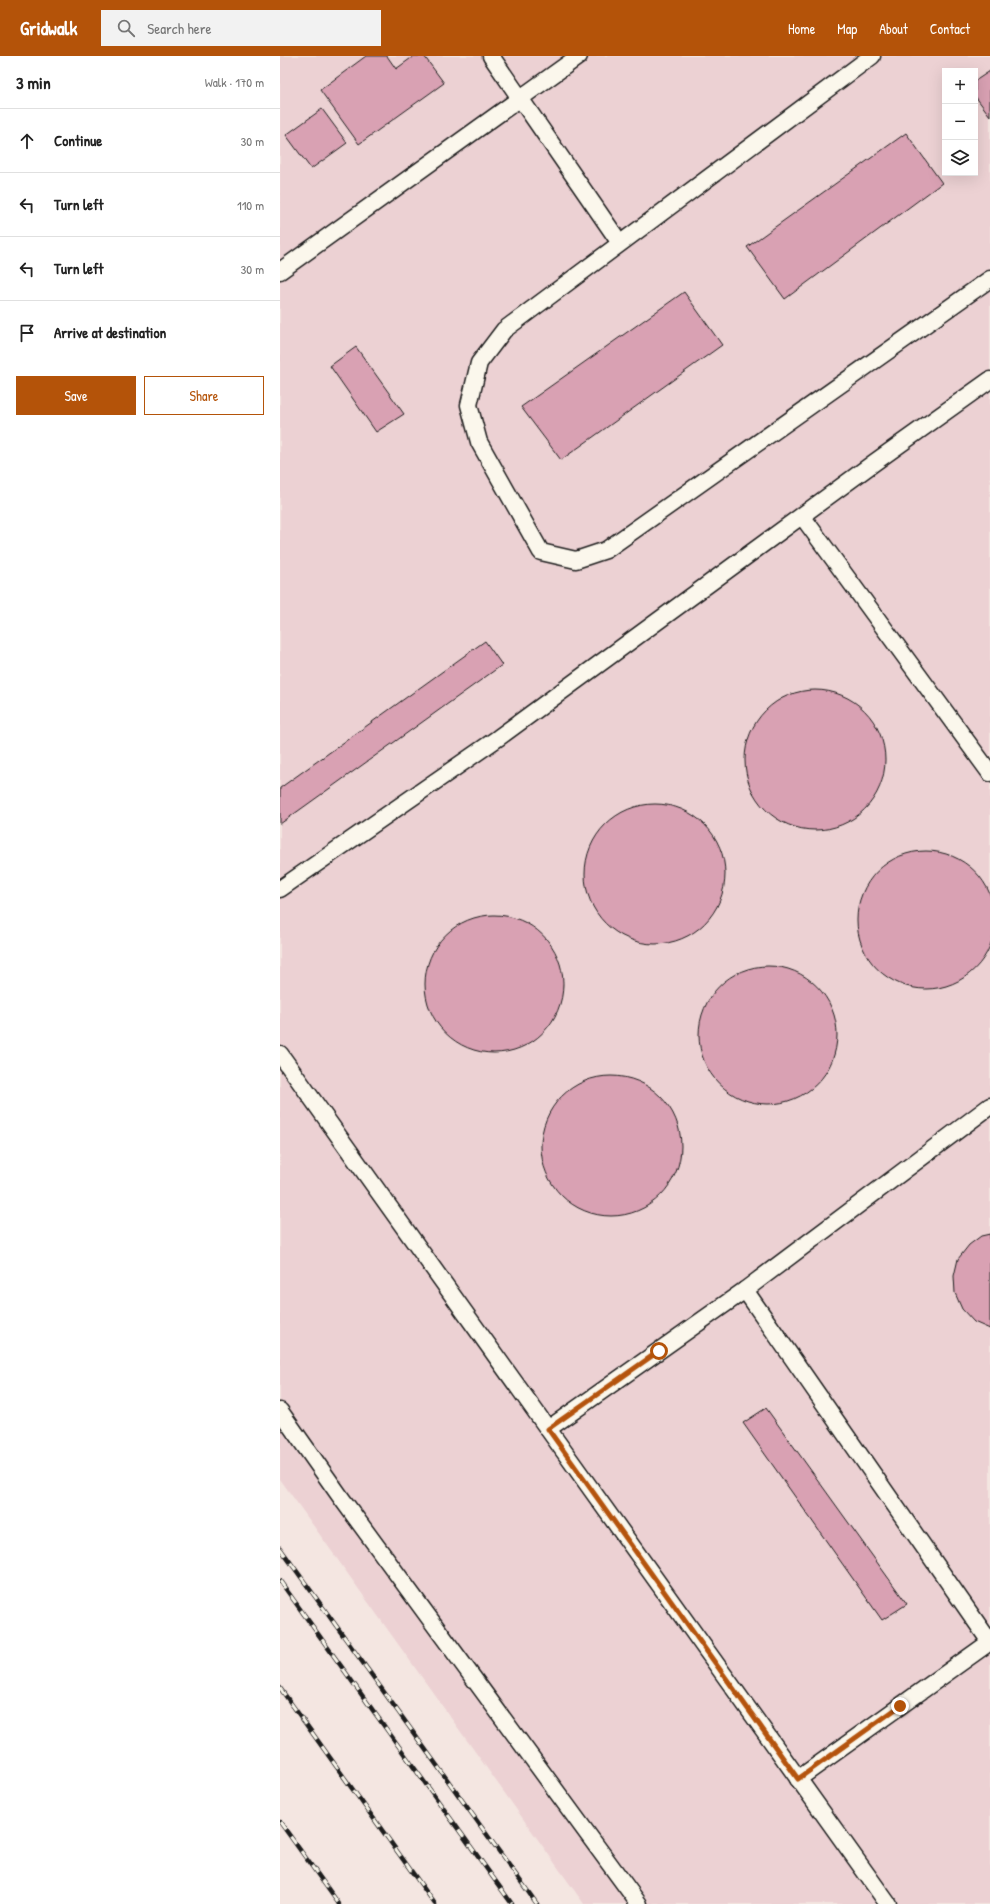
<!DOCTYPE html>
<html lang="en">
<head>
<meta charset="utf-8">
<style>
  body { margin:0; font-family:"Patrick Hand",sans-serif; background:#f2f2f2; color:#222 }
  .controls { position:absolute; right:12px; top:12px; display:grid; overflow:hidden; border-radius:0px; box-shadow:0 4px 16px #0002 }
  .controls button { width:36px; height:36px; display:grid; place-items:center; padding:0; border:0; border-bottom:1px solid #e0e0e0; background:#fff; color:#222; font:20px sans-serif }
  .stop { position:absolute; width:12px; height:12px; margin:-9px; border:3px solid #b45309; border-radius:50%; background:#fff }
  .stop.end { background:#b45309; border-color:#fff; box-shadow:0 1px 4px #0008 }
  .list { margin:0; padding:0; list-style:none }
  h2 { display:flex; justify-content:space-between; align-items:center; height:52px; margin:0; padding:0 16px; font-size:17px }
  h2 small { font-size:13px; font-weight:400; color:#767676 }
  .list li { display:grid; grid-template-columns:26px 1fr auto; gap:12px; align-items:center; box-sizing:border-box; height:64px; padding:0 16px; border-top:1px solid #e0e0e0 }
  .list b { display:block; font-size:15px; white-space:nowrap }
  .list em { font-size:13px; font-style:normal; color:#767676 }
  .actions { display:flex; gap:8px; padding:12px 16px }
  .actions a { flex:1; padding:9px 0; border:1px solid #b45309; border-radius:0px; text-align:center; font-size:14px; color:#b45309 }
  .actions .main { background:#b45309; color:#fff }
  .icon { flex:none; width:22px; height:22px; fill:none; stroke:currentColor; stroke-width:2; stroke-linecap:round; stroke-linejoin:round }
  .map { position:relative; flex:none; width:710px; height:1848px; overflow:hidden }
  header { display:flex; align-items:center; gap:24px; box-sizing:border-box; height:56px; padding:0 20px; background:#b45309; color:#fff }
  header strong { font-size:19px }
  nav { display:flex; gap:22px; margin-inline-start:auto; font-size:14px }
  .search { width:280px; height:36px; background:#f2f2f2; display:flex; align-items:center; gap:10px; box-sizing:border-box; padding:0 14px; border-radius:0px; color:#767676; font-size:15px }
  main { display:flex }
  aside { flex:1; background:#fff }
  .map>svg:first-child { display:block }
  .built { fill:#ecd1d3; fill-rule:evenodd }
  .building { fill:#d9a1b3; stroke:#1c1c1c }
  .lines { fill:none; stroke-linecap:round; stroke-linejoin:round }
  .lane-casing { stroke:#1c1c1c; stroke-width:19 }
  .lane { stroke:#fbf7ec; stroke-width:16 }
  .rail-casing { stroke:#1c1c1c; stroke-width:4.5 }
  .rail { stroke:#fbf7ec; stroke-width:3; stroke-dasharray:9; stroke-linecap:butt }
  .route { stroke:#b45309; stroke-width:5 }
</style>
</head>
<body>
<header>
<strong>Gridwalk</strong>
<div class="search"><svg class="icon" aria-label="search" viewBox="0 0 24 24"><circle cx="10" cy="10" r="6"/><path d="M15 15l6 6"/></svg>Search here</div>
<nav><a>Home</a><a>Map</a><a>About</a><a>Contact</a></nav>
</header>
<main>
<aside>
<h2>3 min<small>Walk · 170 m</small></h2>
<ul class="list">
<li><svg class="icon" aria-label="ahead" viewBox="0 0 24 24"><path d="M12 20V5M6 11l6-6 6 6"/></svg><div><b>Continue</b></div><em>30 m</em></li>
<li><svg class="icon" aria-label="left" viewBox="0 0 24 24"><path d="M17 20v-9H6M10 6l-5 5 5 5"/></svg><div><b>Turn left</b></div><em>110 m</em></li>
<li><svg class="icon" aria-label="left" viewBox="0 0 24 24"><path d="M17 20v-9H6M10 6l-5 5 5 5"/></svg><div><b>Turn left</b></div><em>30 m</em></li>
<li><svg class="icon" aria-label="arrive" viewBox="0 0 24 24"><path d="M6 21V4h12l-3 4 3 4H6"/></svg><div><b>Arrive at destination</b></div></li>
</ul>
<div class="actions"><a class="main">Save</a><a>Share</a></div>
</aside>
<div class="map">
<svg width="710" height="1848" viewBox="0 0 710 1848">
  <rect width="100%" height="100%" fill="#f4e6e1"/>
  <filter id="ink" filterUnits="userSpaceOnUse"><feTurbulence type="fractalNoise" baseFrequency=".025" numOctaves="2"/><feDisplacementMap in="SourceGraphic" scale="8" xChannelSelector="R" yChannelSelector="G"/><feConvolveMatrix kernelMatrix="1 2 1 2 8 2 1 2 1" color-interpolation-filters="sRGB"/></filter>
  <g filter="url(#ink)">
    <!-- built -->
    <path class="built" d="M0 0H710V1848H304L0 1423ZM665 15H695V117H665Z"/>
    <!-- building -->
    <g class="building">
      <polygon points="86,0 107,0 116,13 134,0 144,0 164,27 79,88 40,34"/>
      <polygon points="710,15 710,60 695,40 695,25"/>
      <polygon points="42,53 67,87 31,113 6,79"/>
      <polygon points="626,77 662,127 505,243 467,191"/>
      <polygon points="404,236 442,289 281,404 241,351"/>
      <polygon points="76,291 124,358 96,376 50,310"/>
      <polygon points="205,585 222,609 0,768 0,732"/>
      <circle cx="535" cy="704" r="70"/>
      <circle cx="375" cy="818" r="70"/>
      <circle cx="646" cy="864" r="69"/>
      <circle cx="214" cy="928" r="69"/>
      <circle cx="488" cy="979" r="69"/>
      <circle cx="331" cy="1090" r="70"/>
      <polygon points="710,1178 710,1273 694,1266 682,1253 675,1237 674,1220 678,1203 689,1189 701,1180"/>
      <polygon points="486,1352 627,1548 602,1564 463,1367"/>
    </g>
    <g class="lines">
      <!-- lane casing -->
      <g class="lane-casing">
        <g id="lane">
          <polyline points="211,0 340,187"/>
          <polyline points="592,0 224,274 199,307 189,349 199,386 261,496 296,504 326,494 710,223"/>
          <polyline points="0,215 299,0"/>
          <polyline points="522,460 710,717"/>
          <polyline points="0,833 218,682 595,406 710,324"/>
          <polyline points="0,998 268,1373 465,1234 710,1050"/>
          <polyline points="465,1234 710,1586"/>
          <polyline points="0,1355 62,1443 359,1848"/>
          <polyline points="268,1373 608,1848"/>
          <polyline points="518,1723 710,1586"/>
        </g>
      </g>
      <!-- lane -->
      <use href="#lane" class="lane"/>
      <!-- rail casing -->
      <g class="rail-casing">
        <g id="rail">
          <polyline points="0,1492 257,1848"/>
          <polyline points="0,1525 232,1848"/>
          <polyline points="0,1632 155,1848"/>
          <polyline points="0,1766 59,1848"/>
        </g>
      </g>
      <!-- rail -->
      <use href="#rail" class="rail"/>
    </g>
  </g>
  <g class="lines" filter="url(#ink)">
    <!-- route -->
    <polyline class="route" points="379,1295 268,1373 518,1723 620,1650"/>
  </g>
</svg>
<div class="controls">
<button>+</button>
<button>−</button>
<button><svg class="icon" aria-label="layers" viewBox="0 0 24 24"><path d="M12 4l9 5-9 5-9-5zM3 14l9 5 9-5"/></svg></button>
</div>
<div class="stop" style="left:379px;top:1295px"></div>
<div class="stop end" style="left:620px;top:1650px"></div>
</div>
</main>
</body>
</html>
